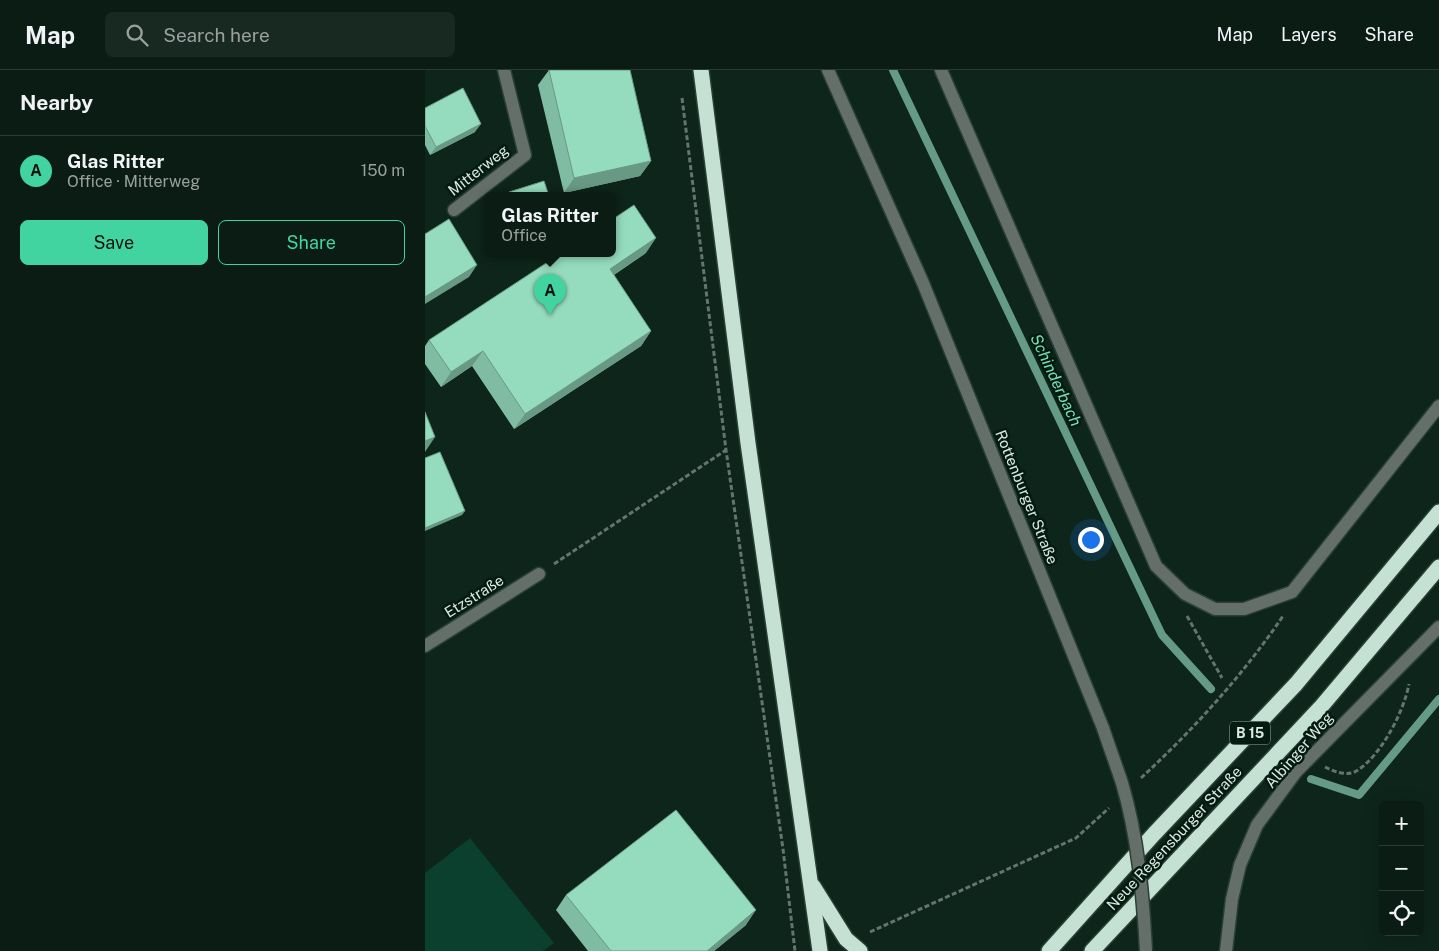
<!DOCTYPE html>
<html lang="en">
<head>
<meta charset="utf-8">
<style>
  body { margin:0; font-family:"Public Sans",sans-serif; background:#182922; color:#f1f3f6 }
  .controls { position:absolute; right:15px; bottom:15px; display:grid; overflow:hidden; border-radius:8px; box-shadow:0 5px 20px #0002 }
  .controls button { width:45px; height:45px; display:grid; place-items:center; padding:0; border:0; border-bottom:1px solid #2a3a34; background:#0a1c14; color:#f1f3f6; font:25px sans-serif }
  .you { position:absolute; left:665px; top:469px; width:18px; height:18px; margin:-12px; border:4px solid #fff; border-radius:50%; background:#1a73e8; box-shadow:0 0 0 8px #1a73e833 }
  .badge { display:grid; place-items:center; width:32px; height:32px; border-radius:50%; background:#41d4a1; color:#111; font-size:16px; font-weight:700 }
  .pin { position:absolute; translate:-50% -41px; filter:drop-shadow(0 1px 2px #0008) }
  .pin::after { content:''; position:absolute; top:26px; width:18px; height:15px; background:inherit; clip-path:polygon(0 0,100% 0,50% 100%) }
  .popup { position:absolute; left:59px; top:122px; width:132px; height:65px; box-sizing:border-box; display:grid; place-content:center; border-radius:8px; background:#0a1c14; filter:drop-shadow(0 1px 4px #0005); font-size:16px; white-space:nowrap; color:#99a1a0 }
  .popup b { font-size:19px; color:#f1f3f6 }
  .popup::after { content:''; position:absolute; left:50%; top:100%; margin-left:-10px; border:10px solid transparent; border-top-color:#0a1c14 }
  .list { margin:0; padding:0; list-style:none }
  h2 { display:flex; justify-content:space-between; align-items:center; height:65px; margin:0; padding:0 20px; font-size:21px }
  h2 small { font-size:16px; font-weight:400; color:#99a1a0 }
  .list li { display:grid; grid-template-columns:32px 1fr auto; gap:15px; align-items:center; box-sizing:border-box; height:70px; padding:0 20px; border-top:1px solid #2a3a34 }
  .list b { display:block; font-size:19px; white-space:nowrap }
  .list p { margin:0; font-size:16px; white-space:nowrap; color:#99a1a0 }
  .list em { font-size:16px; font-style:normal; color:#99a1a0 }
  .actions { display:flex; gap:10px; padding:15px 20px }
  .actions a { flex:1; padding:11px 0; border:1px solid #41d4a1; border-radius:8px; text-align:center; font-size:18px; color:#41d4a1 }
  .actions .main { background:#41d4a1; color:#111 }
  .icon { flex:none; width:28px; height:28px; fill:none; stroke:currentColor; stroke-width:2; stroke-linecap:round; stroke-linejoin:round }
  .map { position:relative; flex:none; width:1014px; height:881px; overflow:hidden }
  header { display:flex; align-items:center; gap:30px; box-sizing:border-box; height:70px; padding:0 25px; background:#0a1c14; border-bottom:1px solid #2a3a34 }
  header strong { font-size:24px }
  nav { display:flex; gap:28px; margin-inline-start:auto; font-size:18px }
  .search { width:350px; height:45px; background:#182922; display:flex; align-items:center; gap:12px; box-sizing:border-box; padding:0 18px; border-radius:8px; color:#99a1a0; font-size:19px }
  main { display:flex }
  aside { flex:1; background:#0a1c14 }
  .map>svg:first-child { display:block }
  .green { fill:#0b3f2e }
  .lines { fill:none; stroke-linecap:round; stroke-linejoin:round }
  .stream { stroke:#659b86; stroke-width:8 }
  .minor-casing { stroke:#2a4037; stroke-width:15 }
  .highway-casing { stroke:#2a4037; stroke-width:18 }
  .path { stroke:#62766d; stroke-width:3; stroke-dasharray:5 2.5; stroke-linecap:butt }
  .minor { stroke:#646f6a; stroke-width:12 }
  .highway { stroke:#c4e1d4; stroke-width:15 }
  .minor-bridge-casing { stroke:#2a4037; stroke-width:15; stroke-linecap:butt }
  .minor-bridge { stroke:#646f6a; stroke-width:12 }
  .wall { fill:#80bca3 }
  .shaded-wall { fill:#689984 }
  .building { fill:#95dbbd; stroke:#689984 }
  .labels { text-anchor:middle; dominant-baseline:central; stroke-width:5; stroke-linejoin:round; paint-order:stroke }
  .shield { fill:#041b12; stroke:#9aaba4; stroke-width:1 }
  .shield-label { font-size:14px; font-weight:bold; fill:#dbe9e2 }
  .street-label { font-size:15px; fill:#dbe9e2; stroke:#041b12 }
  .water-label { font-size:16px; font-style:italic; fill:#79deb5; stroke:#041b12 }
</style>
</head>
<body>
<header>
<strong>Map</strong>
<div class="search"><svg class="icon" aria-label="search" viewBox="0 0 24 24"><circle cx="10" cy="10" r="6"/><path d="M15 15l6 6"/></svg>Search here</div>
<nav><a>Map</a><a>Layers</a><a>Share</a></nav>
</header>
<main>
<aside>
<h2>Nearby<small></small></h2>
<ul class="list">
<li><span class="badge">A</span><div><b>Glas Ritter</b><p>Office · Mitterweg</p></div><em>150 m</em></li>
</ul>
<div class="actions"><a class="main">Save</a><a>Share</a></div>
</aside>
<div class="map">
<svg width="1014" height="881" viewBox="0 0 1014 881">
  <rect width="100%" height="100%" fill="#0d251b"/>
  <!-- green -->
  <polygon class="green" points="45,768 129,873 118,881 0,881 0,803"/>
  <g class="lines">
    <!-- stream -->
    <g class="stream">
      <polyline points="468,0 737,565 786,619"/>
      <polyline points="886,709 934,725 1014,629"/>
    </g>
    <!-- minor casing -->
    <g class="minor-casing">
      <g id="minor">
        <polyline points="403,0 498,213 678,658"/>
        <polyline points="516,0 731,496 760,524 790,539 819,539 867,522 1014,336"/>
        <polyline points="29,140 100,85 79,0"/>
        <polyline points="0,576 114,504"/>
        <polyline points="801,881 807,829 815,795 832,755 871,702 1014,557"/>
      </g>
    </g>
    <!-- highway casing -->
    <g class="highway-casing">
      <g id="highway">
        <polyline points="276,0 323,373 395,881"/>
        <polyline points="388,816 421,869 435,881"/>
        <polyline points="624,881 729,764 871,614 1014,442"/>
        <polyline points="667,881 895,638 1014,497"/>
      </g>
    </g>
    <!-- path -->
    <g class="path">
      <polyline points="257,28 301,380 358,779 370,881"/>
      <polyline points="129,494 301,380"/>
      <polyline points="762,546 797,608"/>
      <path d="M900 697C910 702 923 707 933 700 957 684 979 641 984 614"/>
      <path d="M716 708C768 660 818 605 858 546"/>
      <polyline points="445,862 651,768 684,738"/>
    </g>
    <!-- minor -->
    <use href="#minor" class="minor"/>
    <!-- highway -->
    <use href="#highway" class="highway"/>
    <!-- minor-bridge casing -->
    <g class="minor-bridge-casing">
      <path id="minor-bridge" d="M678 658C684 676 691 695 697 713 713 767 718 825 721 881"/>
    </g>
    <!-- minor-bridge -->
    <use href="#minor-bridge" class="minor-bridge"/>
  </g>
  <!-- wall -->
  <g class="wall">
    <polygon points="124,0 226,91 215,106 139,123 113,15"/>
    <polygon points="0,38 50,62 5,85 0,75"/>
    <polygon points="84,122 124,126 81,126"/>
    <polygon points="221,183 189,205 226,261 216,276 89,359 47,296 16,317 0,294 0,276 4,270"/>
    <polygon points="141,825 321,855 289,881 163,881 131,840"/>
  </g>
  <!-- shaded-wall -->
  <g class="shaded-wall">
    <polygon points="56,54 50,62 5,85 11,77"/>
    <polygon points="226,91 215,106 139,123 149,108"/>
    <polygon points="231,168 221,183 175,214 185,199"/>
    <polygon points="52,195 44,207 0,234 0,227"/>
    <polygon points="226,261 216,276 89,359 100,344"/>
    <polygon points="58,281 47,296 16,317 26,302"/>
    <polygon points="10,367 0,382 0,371"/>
    <polygon points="40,441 37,445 0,461 0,458"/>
    <polygon points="331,840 321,855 289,881 282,881"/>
  </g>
  <!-- building -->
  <g class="building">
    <polygon points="124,0 205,0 226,91 149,108"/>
    <polygon points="38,18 56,54 11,77 0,56 0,38"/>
    <polygon points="119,111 124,126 85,126 84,122"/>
    <polygon points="209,135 231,168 185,199 226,261 100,344 58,281 26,302 4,270 135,184 188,184 188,149"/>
    <polygon points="24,149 52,195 0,227 0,164"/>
    <polygon points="0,342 10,367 0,371"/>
    <polygon points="15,382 40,441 0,458 0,388"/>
    <polygon points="251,740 331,840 282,881 186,881 141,825"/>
  </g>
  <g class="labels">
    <!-- shield labels -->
    <rect class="shield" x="805" y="651.5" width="40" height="23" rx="4"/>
    <g class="shield-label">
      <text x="825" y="663">B 15</text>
    </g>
    <!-- street labels -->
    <g class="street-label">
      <text transform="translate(53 100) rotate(-38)">Mitterweg</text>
      <text transform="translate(602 427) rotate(68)">Rottenburger Straße</text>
      <text transform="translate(49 526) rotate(-32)">Etzstraße</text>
      <text transform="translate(874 680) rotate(-49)">Albinger Weg</text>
      <text transform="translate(749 768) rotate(-47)">Neue Regensburger Straße</text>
    </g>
    <!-- water labels -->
    <g class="water-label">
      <text transform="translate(631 310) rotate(65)">Schinderbach</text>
    </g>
  </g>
</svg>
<div class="controls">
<button>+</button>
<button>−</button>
<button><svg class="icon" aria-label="locate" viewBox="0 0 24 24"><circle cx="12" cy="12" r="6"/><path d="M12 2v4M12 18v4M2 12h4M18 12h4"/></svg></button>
</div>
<div class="you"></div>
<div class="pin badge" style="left:125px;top:245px">A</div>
<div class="popup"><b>Glas Ritter</b>Office</div>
</div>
</main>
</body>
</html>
